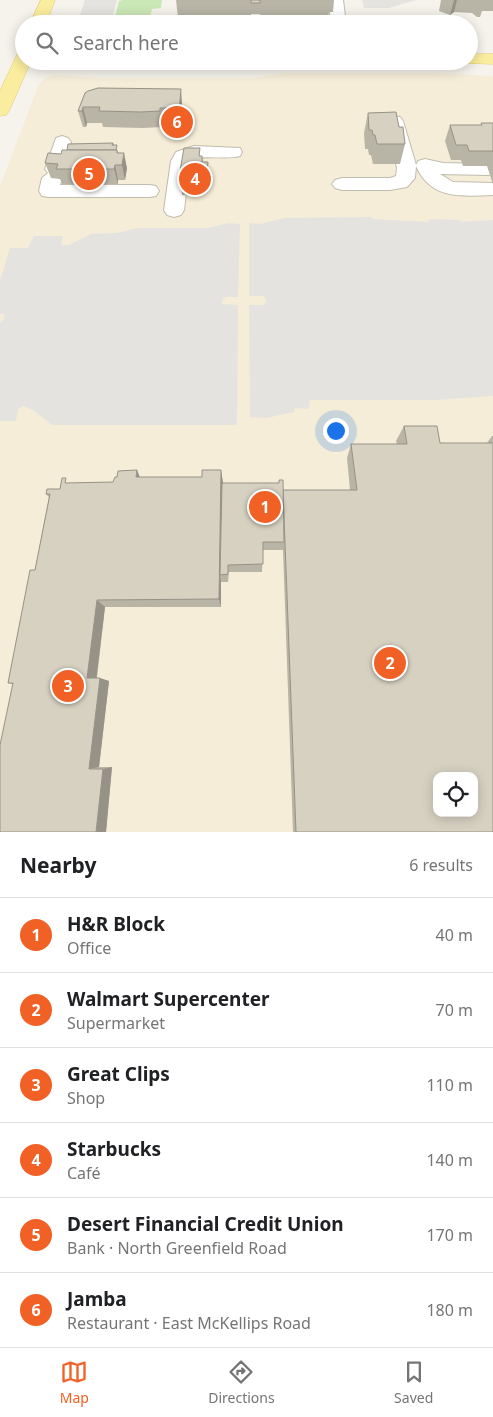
<!DOCTYPE html>
<html lang="en">
<head>
<meta charset="utf-8">
<style>
  body { margin:0; font-family:"Noto Sans",sans-serif; background:#f2f2f2; color:#202124 }
  .controls { position:absolute; right:15px; bottom:15px; display:grid; overflow:hidden; border-radius:10px; box-shadow:0 2px 12px #0003 }
  .controls button { width:45px; height:45px; display:grid; place-items:center; padding:0; border:0; border-bottom:1px solid #e0e0e0; background:#fff; color:#202124; font:25px sans-serif }
  .you { position:absolute; left:335px; top:430px; width:18px; height:18px; margin:-12px; border:4px solid #fff; border-radius:50%; background:#1a73e8; box-shadow:0 0 0 8px #1a73e833 }
  .badge { display:grid; place-items:center; width:32px; height:32px; border-radius:50%; background:#f16126; color:#fff; font-size:16px; font-weight:700 }
  .pin { position:absolute; translate:-50% -50%; border:2px solid #fff; box-shadow:0 1px 5px #0006 }
  .list { margin:0; padding:0; list-style:none }
  h2 { display:flex; justify-content:space-between; align-items:center; height:65px; margin:0; padding:0 20px; font-size:21px }
  h2 small { font-size:16px; font-weight:400; color:#757577 }
  .list li { display:grid; grid-template-columns:32px 1fr auto; gap:15px; align-items:center; box-sizing:border-box; height:75px; padding:0 20px; border-top:1px solid #e0e0e0 }
  .list b { display:block; font-size:19px; white-space:nowrap }
  .list p { margin:0; font-size:16px; white-space:nowrap; color:#757577 }
  .list em { font-size:16px; font-style:normal; color:#757577 }
  .icon { flex:none; width:28px; height:28px; fill:none; stroke:currentColor; stroke-width:2; stroke-linecap:round; stroke-linejoin:round }
  .map { position:relative; flex:none; width:493px; height:832px; overflow:hidden }
  .search { position:absolute; background:#fff; box-shadow:0 2px 12px #0003; left:15px; right:15px; top:15px; height:55px; display:flex; align-items:center; gap:12px; box-sizing:border-box; padding:0 18px; border-radius:28px; color:#757577; font-size:19px }
  .sheet { height:515px; background:#fff }
  nav { display:flex; justify-content:space-around; align-items:center; box-sizing:border-box; height:70px; border-top:1px solid #e0e0e0; background:#fff; font-size:14px; color:#757577 }
  nav a { display:grid; justify-items:center; gap:2px }
  nav .on { color:#f16126 }
  .map>svg:first-child { display:block }
  .commercial { fill:#f5edd8; fill-rule:evenodd }
  .green { fill:#cae7b6 }
  .parking { fill:#e4e3df }
  .lines { fill:none; stroke-linecap:round; stroke-linejoin:round }
  .minor-casing { stroke:#c0bcae; stroke-width:2 }
  .major-casing { stroke:#e0cd6e; stroke-width:1 }
  .minor { fill:#fff; fill-rule:evenodd }
  .major { fill:#faed9f; fill-rule:evenodd }
  .wall { fill:#b8b4a6 }
  .shaded-wall { fill:#969287 }
  .building { fill:#d6d1c1; stroke:#969287; fill-rule:evenodd }
</style>
</head>
<body>
<div class="map">
<svg width="493" height="832" viewBox="0 0 493 832">
  <rect width="100%" height="100%" fill="#f5f3eb"/>
  <!-- commercial -->
  <path class="commercial" d="M285 73H436L493 76V832H0V186L39 84 47 77 57 75 101 78H252ZM437 776H474V813H437Z"/>
  <!-- green -->
  <polygon class="green" points="123,0 162,0 161,8 152,9 149,21 114,21 119,1"/>
  <!-- parking -->
  <g class="parking">
    <polygon points="85,0 117,0 111,22 313,24 77,24"/>
    <polygon points="362,0 433,0 416,0 389,8 364,8"/>
    <polygon points="372,217 372,219 429,222 428,219 460,220 461,222 493,220 493,396 434,400 310,400 309,409 295,408 294,412 266,418 250,417 249,305 264,305 266,301 264,296 249,296 249,223 261,224 284,218"/>
    <polygon points="228,223 240,224 238,297 226,297 223,299 222,304 238,305 237,425 52,425 33,410 23,406 18,409 16,421 0,421 0,323 4,319 4,314 0,314 0,281 10,248 28,248 34,236 63,236 61,245 69,245 91,234 117,233 138,228 208,228"/>
  </g>
  <g class="lines">
    <!-- minor casing -->
    <g class="minor-casing">
      <g id="minor">
        <polygon points="329,0 343,0 346,24 331,24"/>
        <path d="M394 116 400 117 403 121 416 165 418 161 425 159 443 163 493 164V174L488 175 440 174 453 182 493 183V195C461 196 431 200 416 166L415 178 407 187 390 190H342L335 188 332 184 335 180 342 178H390L396 176 397 168 385 121 388 117Z"/>
        <polygon points="62,136 68,138 71,142 65,169 59,174 62,178 60,185 149,185 156,186 159,191 156,196 149,197 49,197 42,196 39,191 42,178 48,173 45,169 56,138"/>
        <path d="M194 146 240 148 242 152 240 156C224 160 206 154 190 160L184 210 181 215 174 217 167 215 164 210 171 161 176 152Z"/>
      </g>
    </g>
    <!-- major casing -->
    <g class="major-casing">
      <g id="major">
        <polygon points="41,0 55,0 46,24 30,24"/>
        <polygon points="24,52 24,61 31,61 9,111 6,115 0,116 0,91 16,57 18,53"/>
        <polygon points="469,54 493,54 493,64 463,63 462,61 469,61"/>
      </g>
    </g>
    <!-- minor -->
    <use href="#minor" class="minor"/>
    <!-- major -->
    <use href="#major" class="major"/>
  </g>
  <!-- wall -->
  <g class="wall">
    <polygon points="176,0 334,0 333,12 329,12 328,18 260,18 260,12 260,14 251,14 251,18 178,18"/>
    <polygon points="441,0 493,0 493,11 482,11 480,17 477,17 472,13 454,12 450,15 439,11"/>
    <polygon points="85,93 182,104 180,127 178,127 177,124 162,124 162,127 143,128 103,127 102,123 87,123 86,127 83,127 78,111"/>
    <polygon points="368,113 399,127 405,144 400,164 373,164 371,155 369,155 368,149 365,149 364,133"/>
    <polygon points="481,123 493,123 493,184 487,166 463,166 461,160 451,160 445,141 450,125 481,125"/>
    <polygon points="113,143 127,168 125,180 118,180 118,184 62,184 60,179 51,178 45,163 61,154 67,150"/>
    <polygon points="200,156 202,156 203,162 208,173 207,184 201,184 200,195 182,195 180,171"/>
    <polygon points="404,426 440,443 487,443 492,436 493,436 493,832 293,832 283,550 263,550 262,572 229,572 228,582 221,582 221,607 105,607 97,678 109,681 99,767 112,767 106,832 12,684 8,683 35,570 49,497 46,494 60,489 69,483 113,482 117,477 137,470 140,477 202,477 221,470 223,483 283,490 350,490 347,458 351,444 397,444 396,441"/>
  </g>
  <!-- shaded-wall -->
  <g class="shaded-wall">
    <polygon points="454,0 457,0 454,12 450,15"/>
    <polygon points="181,89 182,104 180,127 179,111"/>
    <polygon points="83,107 87,123 86,127 82,111"/>
    <polygon points="124,153 127,168 125,180 122,165"/>
    <polygon points="208,162 208,173 207,184 207,173"/>
    <polygon points="115,165 118,180 118,184 114,169"/>
    <polygon points="200,173 201,184 200,195 199,184"/>
    <polygon points="137,470 142,484 136,477"/>
    <polygon points="221,470 223,483 220,575 221,582 221,607 219,599"/>
    <polygon points="97,600 105,607 96,681 87,678"/>
    <polygon points="100,678 109,681 99,767 89,769"/>
    <polygon points="112,767 106,832 96,832 103,769"/>
  </g>
  <!-- building -->
  <g class="building">
    <rect x="251" y="0" width="9" height="3"/>
    <polygon points="98,88 181,89 179,111 176,111 176,108 160,108 160,111 141,112 99,111 100,107 83,107 82,111 78,111 85,93 88,91"/>
    <polygon points="396,112 399,127 403,127 405,144 377,144 375,135 373,135 372,130 369,130 368,113"/>
    <polygon points="481,123 493,123 493,151 469,151 467,145 456,145 450,125 482,125"/>
    <polygon points="113,143 112,145 117,145 116,150 67,150 68,144"/>
    <polygon points="184,148 200,148 199,156 202,156 202,162 208,162 207,173 200,173 199,184 181,184 182,171 180,171"/>
    <polygon points="62,150 117,150 117,153 124,153 122,165 115,165 114,169 56,169 58,164 45,163 48,153 61,154"/>
    <path d="M404 426H437L440 443H493V832H296L283 490H357L351 444H407ZM437 776H474V813H437Z"/>
    <polygon points="137,470 136,477 202,477 202,470 221,470 219,599 97,600 87,678 100,678 89,769 103,769 96,832 0,832 0,745 13,683 8,683 30,570 35,570 50,494 46,494 47,489 60,489 62,478 66,478 65,483 113,482 115,477 117,477 118,471"/>
    <polygon points="279,480 283,480 284,542 263,542 263,564 228,565 228,574 220,575 222,483 279,483"/>
  </g>
</svg>
<div class="controls">
<button><svg class="icon" aria-label="locate" viewBox="0 0 24 24"><circle cx="12" cy="12" r="6"/><path d="M12 2v4M12 18v4M2 12h4M18 12h4"/></svg></button>
</div>
<div class="you"></div>
<div class="pin badge" style="left:265px;top:507px">1</div>
<div class="pin badge" style="left:390px;top:663px">2</div>
<div class="pin badge" style="left:68px;top:686px">3</div>
<div class="pin badge" style="left:195px;top:179px">4</div>
<div class="pin badge" style="left:89px;top:174px">5</div>
<div class="pin badge" style="left:177px;top:122px">6</div>
<div class="search"><svg class="icon" aria-label="search" viewBox="0 0 24 24"><circle cx="10" cy="10" r="6"/><path d="M15 15l6 6"/></svg>Search here</div>
</div>
<section class="sheet">
<h2>Nearby<small>6 results</small></h2>
<ul class="list">
<li><span class="badge">1</span><div><b>H&amp;R Block</b><p>Office</p></div><em>40 m</em></li>
<li><span class="badge">2</span><div><b>Walmart Supercenter</b><p>Supermarket</p></div><em>70 m</em></li>
<li><span class="badge">3</span><div><b>Great Clips</b><p>Shop</p></div><em>110 m</em></li>
<li><span class="badge">4</span><div><b>Starbucks</b><p>Café</p></div><em>140 m</em></li>
<li><span class="badge">5</span><div><b>Desert Financial Credit Union</b><p>Bank · North Greenfield Road</p></div><em>170 m</em></li>
<li><span class="badge">6</span><div><b>Jamba</b><p>Restaurant · East McKellips Road</p></div><em>180 m</em></li>
</ul>
</section>
<nav>
<a class="on"><svg class="icon" aria-label="map" viewBox="0 0 24 24"><path d="M3 6l6-2 6 2 6-2v14l-6 2-6-2-6 2zM9 4v14M15 6v14"/></svg>Map</a>
<a><svg class="icon" aria-label="directions" viewBox="0 0 24 24"><path d="M12 3l9 9-9 9-9-9zM9 14v-3h6M13 9l2 2-2 2"/></svg>Directions</a>
<a><svg class="icon" aria-label="saved" viewBox="0 0 24 24"><path d="M7 4h10v16l-5-4-5 4z"/></svg>Saved</a>
</nav>
</body>
</html>
